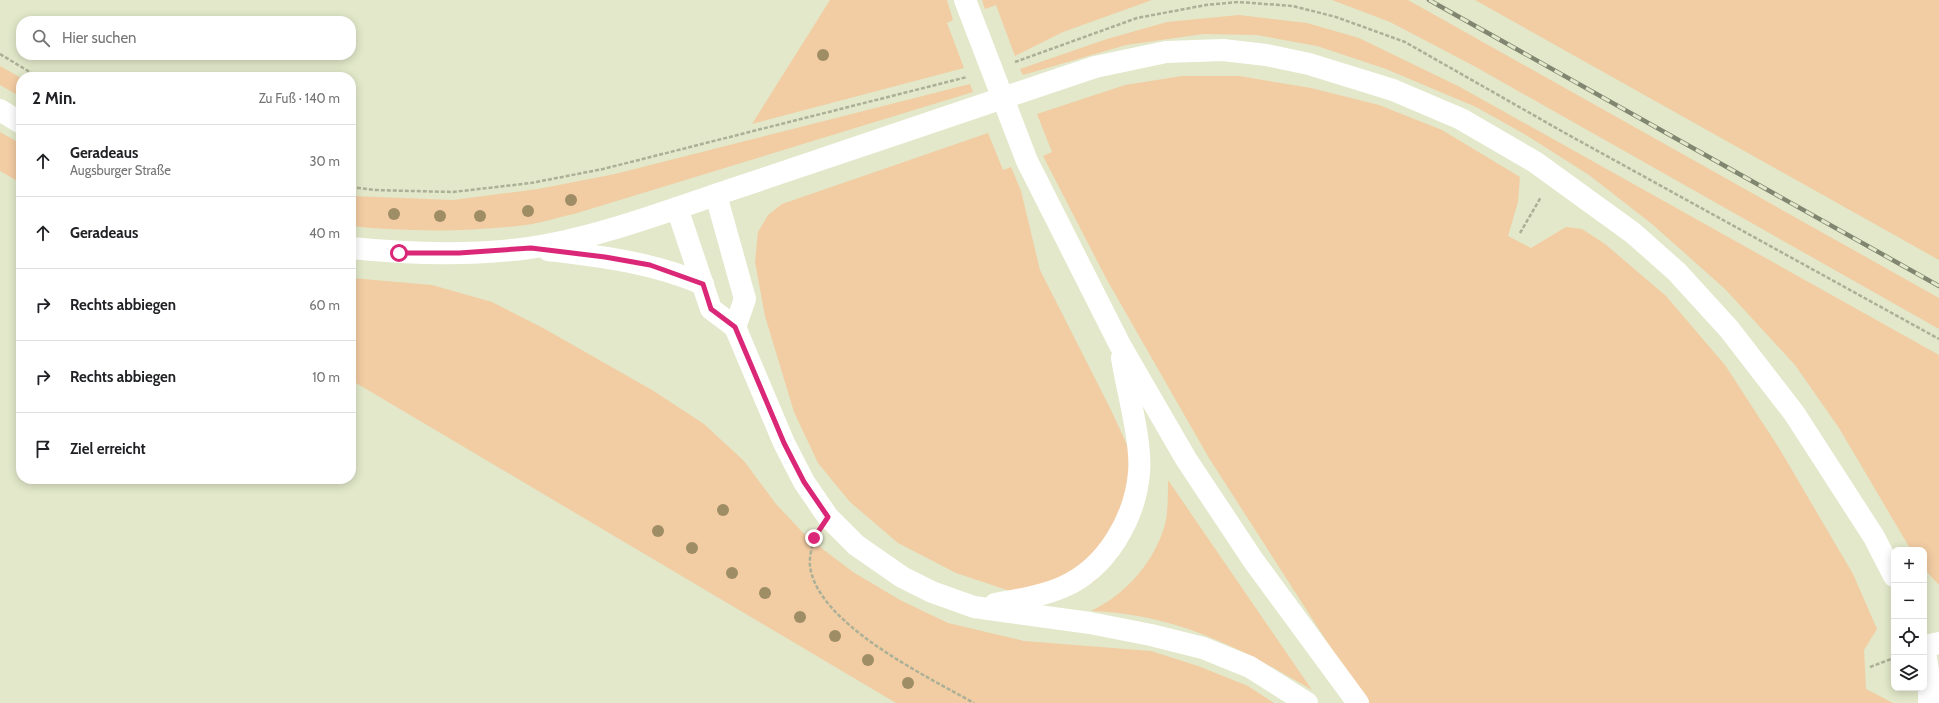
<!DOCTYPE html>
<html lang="de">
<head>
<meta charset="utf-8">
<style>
  body { margin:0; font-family:Cabin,sans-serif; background:#f2f2f2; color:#202124 }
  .controls { position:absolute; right:12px; bottom:12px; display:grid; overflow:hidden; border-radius:8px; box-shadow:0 2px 10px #0003 }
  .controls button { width:36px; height:36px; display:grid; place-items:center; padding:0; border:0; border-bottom:1px solid #e0e0e0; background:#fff; color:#202124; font:20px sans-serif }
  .stop { position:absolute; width:12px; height:12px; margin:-9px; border:3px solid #db2777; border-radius:50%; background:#fff }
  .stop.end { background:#db2777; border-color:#fff; box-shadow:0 1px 4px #0008 }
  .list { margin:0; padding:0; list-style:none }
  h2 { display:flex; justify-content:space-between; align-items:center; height:52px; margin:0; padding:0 16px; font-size:17px }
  h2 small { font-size:13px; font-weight:400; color:#757577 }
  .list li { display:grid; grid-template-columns:26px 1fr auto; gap:12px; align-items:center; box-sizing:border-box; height:72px; padding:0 16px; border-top:1px solid #e0e0e0 }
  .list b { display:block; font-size:15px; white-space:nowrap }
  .list p { margin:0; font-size:13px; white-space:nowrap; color:#757577 }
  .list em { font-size:13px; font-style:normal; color:#757577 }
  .icon { flex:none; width:22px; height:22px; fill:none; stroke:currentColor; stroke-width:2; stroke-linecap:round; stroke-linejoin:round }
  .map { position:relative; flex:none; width:1939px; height:703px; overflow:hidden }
  .search { position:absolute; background:#fff; box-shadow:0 2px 10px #0003; left:16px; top:16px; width:340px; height:44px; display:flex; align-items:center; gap:10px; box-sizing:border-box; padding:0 14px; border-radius:16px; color:#757577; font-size:15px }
  .panel { position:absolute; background:#fff; box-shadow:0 2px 10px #0003; left:16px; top:72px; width:340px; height:412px; border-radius:16px }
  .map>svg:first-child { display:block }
  .green { fill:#f2cca3 }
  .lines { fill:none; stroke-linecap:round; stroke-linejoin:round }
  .path { stroke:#abb097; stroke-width:2.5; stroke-dasharray:4 2; stroke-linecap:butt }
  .minor { stroke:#fff; stroke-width:22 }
  .major { stroke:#fff; stroke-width:22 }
  .rail-casing { stroke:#818671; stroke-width:4.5 }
  .rail { stroke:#e2e8c9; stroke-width:3; stroke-dasharray:9; stroke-linecap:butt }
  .tree { fill:#9f8d65 }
  .route { stroke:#db2777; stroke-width:5 }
</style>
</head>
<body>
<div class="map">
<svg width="1939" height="703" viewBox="0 0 1939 703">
  <rect width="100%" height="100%" fill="#e2e8c9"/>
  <!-- green -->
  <g class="green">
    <polygon points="830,0 947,0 953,20 947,23 964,68 752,124"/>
    <polygon points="982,0 1152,0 1063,32 1015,56 996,5 985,9"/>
    <polygon points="1332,0 1408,0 1939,298 1939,329 1474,66 1390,22"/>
    <polygon points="1475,0 1939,0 1939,260"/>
    <polygon points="1239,15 1307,23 1359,38 1460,87 1939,355 1939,585 1924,569 1924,550 1911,550 1839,428 1795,365 1725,289 1652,224 1589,175 1526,135 1476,107 1386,69 1317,46 1257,35 1203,34 1126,45 1023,75 1020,69 1107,39 1167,22"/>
    <polygon points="0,66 21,78 21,97 0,85"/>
    <polygon points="1182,76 1239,76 1311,88 1379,105 1442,130 1520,177 1518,202 1508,236 1531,248 1566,227 1582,229 1605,244 1666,296 1725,365 1779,448 1853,574 1877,629 1864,650 1866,689 1893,703 1369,703 1358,690 1209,458 1107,280 1043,156 1052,152 1037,114 1125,85"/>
    <path d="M970 84 973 92 574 214C558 217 542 223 526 225 468 232 409 232 351 226V196L453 200 538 189 615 174Z"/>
    <polygon points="0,132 21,144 21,183 0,171"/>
    <polygon points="988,133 1003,170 1011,167 1021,191 1040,270 1111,410 1132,456 1129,532 1116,559 1094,582 1066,594 1037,594 1007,590 956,573 898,543 850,502 818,463 794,412 765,316 755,262 758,232 768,215 782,204"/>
    <polygon points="351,278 432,285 492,302 543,328 652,390 704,424 744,461 776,504 808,538 853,572 900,600 948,623 1024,641 1151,651 1198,666 1248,686 1274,703 896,703 351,380"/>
    <path d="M1168 480 1312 690C1241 648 1176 614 1091 611 1127 594 1157 559 1166 520 1168 508 1168 493 1168 480Z"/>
  </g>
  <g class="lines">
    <!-- path -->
    <g class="path">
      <polyline points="0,54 38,77"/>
      <polyline points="1015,62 1137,18 1206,5 1238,2 1293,6 1336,17 1405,42 1565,133 1939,339"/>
      <polyline points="351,187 374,190 453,192 531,183 603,169 967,77"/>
      <polyline points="1520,233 1541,197"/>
      <path d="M814 539C812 547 809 558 810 566 817 624 928 677 974 703"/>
      <polyline points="1870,667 1894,658"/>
    </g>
    <!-- minor -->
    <polyline class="minor" points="1924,646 1939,643"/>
    <!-- major -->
    <g class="major">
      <polyline points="965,0 1027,161 1120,345 1186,459 1253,560 1358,703"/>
      <polyline points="0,110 21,123"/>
      <polyline points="716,195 745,299 735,327"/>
      <polyline points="677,208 711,309 735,327 784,443 804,482 828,517 856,545 902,577 932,592 974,607 1090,623 1151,635 1203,648 1250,667 1307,703"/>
      <path d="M351 248C410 254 470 256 529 248 599 238 675 208 742 186 860 147 977 106 1095 67L1166 52 1223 50 1266 55 1309 64 1393 90 1461 119 1535 162 1633 233 1677 272 1729 329 1794 413 1874 537 1894 576"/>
      <path d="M548 250C604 257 650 262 703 284"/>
      <path d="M995 604C1018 600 1042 596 1063 587 1107 568 1135 518 1139 473 1142 442 1127 390 1122 358"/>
      <polyline points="1924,646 1929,677 1929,703"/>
    </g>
    <!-- rail casing -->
    <g class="rail-casing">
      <polyline id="rail" points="1429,0 1939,286"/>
    </g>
    <!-- rail -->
    <use href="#rail" class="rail"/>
  </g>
  <!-- trees -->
  <g class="tree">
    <circle cx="823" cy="55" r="6"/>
    <circle cx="571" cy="200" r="6"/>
    <circle cx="528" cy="211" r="6"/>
    <circle cx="394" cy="214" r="6"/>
    <circle cx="440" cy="216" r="6"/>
    <circle cx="480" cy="216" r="6"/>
    <circle cx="723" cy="510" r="6"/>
    <circle cx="658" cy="531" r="6"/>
    <circle cx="692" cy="548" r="6"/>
    <circle cx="732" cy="573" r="6"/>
    <circle cx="765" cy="593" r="6"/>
    <circle cx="800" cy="617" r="6"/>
    <circle cx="835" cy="636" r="6"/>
    <circle cx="868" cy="660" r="6"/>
    <circle cx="908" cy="683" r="6"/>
  </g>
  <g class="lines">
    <!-- route -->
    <polyline class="route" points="399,253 459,253 531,248 605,257 650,265 703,284 711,309 735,327 784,443 804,482 828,517 814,538"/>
  </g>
</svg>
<div class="controls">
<button>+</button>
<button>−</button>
<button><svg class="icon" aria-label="locate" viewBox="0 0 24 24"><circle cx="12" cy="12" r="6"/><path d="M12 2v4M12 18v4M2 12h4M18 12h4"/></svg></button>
<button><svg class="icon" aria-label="layers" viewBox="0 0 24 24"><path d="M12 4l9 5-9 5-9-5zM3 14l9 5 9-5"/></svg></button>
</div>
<div class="stop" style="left:399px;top:253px"></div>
<div class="stop end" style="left:814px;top:538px"></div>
<div class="search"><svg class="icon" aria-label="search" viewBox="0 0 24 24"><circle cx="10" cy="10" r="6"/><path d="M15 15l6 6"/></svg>Hier suchen</div>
<section class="panel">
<h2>2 Min.<small>Zu Fuß · 140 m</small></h2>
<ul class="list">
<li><svg class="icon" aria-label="ahead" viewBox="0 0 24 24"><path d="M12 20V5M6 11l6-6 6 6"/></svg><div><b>Geradeaus</b><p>Augsburger Straße</p></div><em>30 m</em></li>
<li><svg class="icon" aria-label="ahead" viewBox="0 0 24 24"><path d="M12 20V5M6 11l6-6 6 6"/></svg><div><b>Geradeaus</b></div><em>40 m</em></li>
<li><svg class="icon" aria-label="right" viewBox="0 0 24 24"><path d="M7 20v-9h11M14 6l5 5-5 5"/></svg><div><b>Rechts abbiegen</b></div><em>60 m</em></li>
<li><svg class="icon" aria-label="right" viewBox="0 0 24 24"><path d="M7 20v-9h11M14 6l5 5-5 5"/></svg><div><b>Rechts abbiegen</b></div><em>10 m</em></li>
<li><svg class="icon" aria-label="arrive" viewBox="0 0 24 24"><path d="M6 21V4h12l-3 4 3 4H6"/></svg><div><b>Ziel erreicht</b></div></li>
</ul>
</section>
</div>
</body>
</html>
